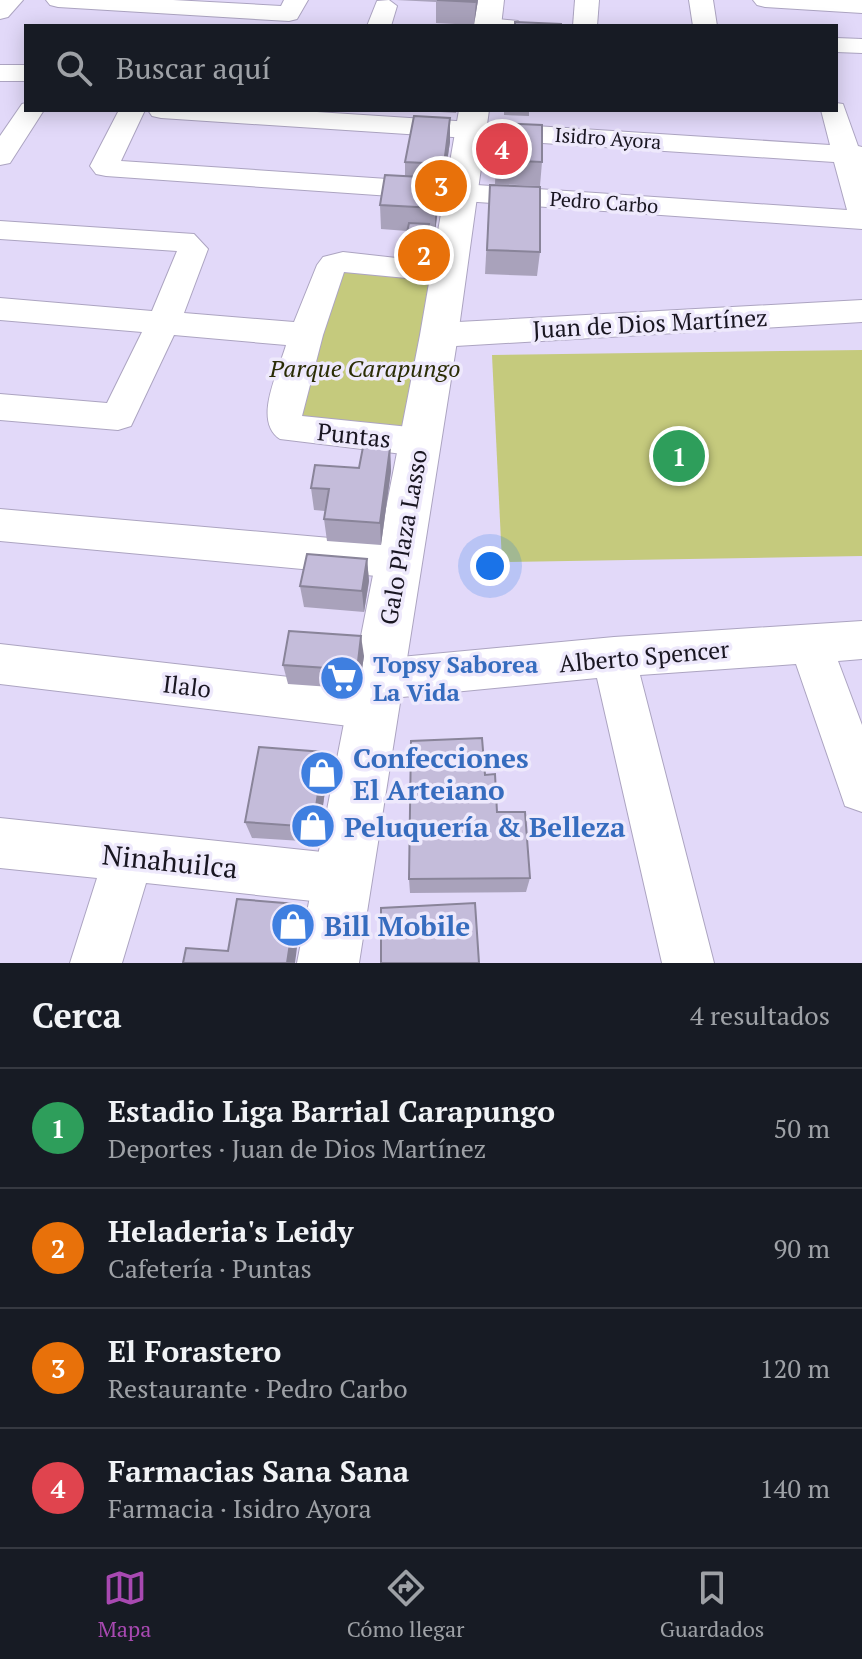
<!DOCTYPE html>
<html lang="es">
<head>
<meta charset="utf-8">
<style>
  body { margin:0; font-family:"PT Serif",serif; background:#20242c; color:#f1f3f6 }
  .you { position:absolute; left:490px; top:566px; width:28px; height:28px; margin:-20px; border:6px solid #fff; border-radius:50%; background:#1a73e8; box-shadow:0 0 0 12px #1a73e833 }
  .badge { display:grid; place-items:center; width:52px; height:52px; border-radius:50%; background:#a849b1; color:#fff; font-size:26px; font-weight:700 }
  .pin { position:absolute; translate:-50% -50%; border:4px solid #fff; box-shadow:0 2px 8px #0006 }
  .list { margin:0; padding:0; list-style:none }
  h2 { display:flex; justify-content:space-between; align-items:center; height:104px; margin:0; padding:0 32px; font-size:34px }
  h2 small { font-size:26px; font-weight:400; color:#9ea1a6 }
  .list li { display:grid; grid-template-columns:52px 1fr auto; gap:24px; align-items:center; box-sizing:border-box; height:120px; padding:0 32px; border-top:2px solid #363941 }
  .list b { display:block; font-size:30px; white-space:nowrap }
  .list p { margin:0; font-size:26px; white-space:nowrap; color:#9ea1a6 }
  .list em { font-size:26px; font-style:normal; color:#9ea1a6 }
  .icon { flex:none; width:44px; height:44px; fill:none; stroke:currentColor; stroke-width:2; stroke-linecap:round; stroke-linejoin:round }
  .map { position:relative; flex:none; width:862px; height:963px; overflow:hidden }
  .search { position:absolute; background:#171b24; box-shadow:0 4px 20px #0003; left:24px; right:24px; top:24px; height:88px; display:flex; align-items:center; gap:20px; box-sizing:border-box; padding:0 28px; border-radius:0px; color:#9ea1a6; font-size:30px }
  .sheet { height:584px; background:#171b24 }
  nav { display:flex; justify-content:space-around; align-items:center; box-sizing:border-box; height:112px; border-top:2px solid #363941; background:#171b24; font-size:22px; color:#9ea1a6 }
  nav a { display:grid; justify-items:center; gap:4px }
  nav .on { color:#a849b1 }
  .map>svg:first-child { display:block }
  .green { fill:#c5ca7d }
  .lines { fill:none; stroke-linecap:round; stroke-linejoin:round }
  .minor-casing { stroke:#aca4c1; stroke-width:2 }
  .tertiary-casing { stroke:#aca4c1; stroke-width:2 }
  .minor { fill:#fff; fill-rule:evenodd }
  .tertiary { fill:#fff; fill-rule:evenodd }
  .wall { fill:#a9a2bb }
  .shaded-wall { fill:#898499 }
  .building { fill:#c4bcda; stroke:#898499; stroke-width:2 }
  .labels { text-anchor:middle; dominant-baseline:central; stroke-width:7; stroke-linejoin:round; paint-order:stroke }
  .far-street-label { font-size:20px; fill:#191621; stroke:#eee9fc }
  .street-label { font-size:24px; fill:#191621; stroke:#eee9fc }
  .park-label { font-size:24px; font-style:italic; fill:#2a2c04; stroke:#eee9fc }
  .shop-label { font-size:24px; font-weight:bold; fill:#366cbe; stroke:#eee9fc; text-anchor:start }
  .near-shop-label { font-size:28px; font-weight:bold; fill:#366cbe; stroke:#eee9fc; text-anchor:start }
  .near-street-label { font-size:28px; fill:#191621; stroke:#eee9fc }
</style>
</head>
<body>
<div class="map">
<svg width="862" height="963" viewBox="0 0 862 963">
  <rect width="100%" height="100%" fill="#e2d9f9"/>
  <!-- green -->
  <g class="green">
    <polygon points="337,266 436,274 410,435 291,423"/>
    <polygon points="862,350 862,556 502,562 492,355"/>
  </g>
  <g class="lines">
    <!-- minor casing -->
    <g class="minor-casing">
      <g id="minor">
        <polygon points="0,0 23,0 8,17 0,19"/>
        <polygon points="46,0 173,0 281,6 284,0 308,0 297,19 289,21 58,7 50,5"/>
        <polygon points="389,0 397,6 391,26 367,26 377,1"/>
        <polygon points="575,0 599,0 597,26 573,26"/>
        <polygon points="689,0 713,0 717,26 693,26"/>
        <polygon points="753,0 862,0 862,13 765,7 757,5"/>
        <polygon points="487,18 518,21 522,26 475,25 479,20"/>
        <polygon points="836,38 862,39 862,53 836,52"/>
        <rect x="0" y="65" width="26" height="16"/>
        <polygon points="26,103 26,110 44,110 10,163 0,165 0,136 22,104"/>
        <polygon points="836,103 843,104 858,146 862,147 862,229 106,176 96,174 90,166 119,110 145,110 121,161 847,210 834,162 161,118 152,116 148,110 286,110 830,145 821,110 836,110"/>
        <path d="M0 221 194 234 208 249 184 313 294 322 317 265 323 257 343 252 459 265 464 272 459 279 448 282 344 272 323 335 302 416 419 428 432 432 437 442 432 452 419 456 280 439C252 421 279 371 286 345L174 335 131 426 118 430 0 420V394L107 403 142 332 0 320V298L152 311 177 251 0 239Z"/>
        <polygon points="862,300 862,322 439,347 427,343 422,335 427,327 439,323"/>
        <polygon points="0,509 398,544 412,549 418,561 412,573 398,578 0,541"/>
        <polygon points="862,621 862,659 838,661 862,725 862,812 845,806 796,664 640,675 714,963 662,963 597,678 392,698 397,708 390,723 374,729 0,684 0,644 360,685 357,679 363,665 379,659 614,637"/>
        <polygon points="0,818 341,854 359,861 366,879 359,897 341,904 146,883 122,963 70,963 97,878 0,868"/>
      </g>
    </g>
    <!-- tertiary casing -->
    <g class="tertiary-casing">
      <g id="tertiary">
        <polygon points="478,0 504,0 501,26 473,26"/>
        <polygon points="459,110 489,110 458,335 359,963 297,963 420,335"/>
      </g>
    </g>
    <!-- minor -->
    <use href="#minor" class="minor"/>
    <!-- tertiary -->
    <use href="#tertiary" class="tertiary"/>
  </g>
  <!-- wall -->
  <g class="wall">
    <polygon points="396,0 478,0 474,25 436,23 436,2"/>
    <polygon points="424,110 457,110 456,113 424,111"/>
    <polygon points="504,110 529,110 529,116 504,115"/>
    <polygon points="450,118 450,142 443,188 439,188 439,202 435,232 429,232 429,248 427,262 407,261 406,237 407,231 381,229 380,205 405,176 405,162"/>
    <polygon points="496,160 542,162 540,186 495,184"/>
    <polygon points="490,185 540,252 537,276 485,274"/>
    <polygon points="390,448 391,471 381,545 327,541 324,519 325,511 314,510 311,488 359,468"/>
    <polygon points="367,559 369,581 364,612 304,607 300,586"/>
    <polygon points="364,656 359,689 288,684 283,665"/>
    <polygon points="324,752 328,769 318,842 252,838 245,822"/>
    <polygon points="485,775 497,812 530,878 526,892 410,893 409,879"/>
  </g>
  <!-- shaded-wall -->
  <g class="shaded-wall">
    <polygon points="476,0 478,0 474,25"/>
    <polygon points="450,118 450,142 443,188 444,164"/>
    <polygon points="439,178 439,202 435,232 435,208"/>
    <polygon points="429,224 429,248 427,262 427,238"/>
    <polygon points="390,448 391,471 381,545 380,523"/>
    <polygon points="367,559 369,581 364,612 362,591"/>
    <polygon points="361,636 364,656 359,689 357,670"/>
    <polygon points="324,752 328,769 318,842 313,827"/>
    <polygon points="296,904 301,917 295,963 287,963"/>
  </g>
  <!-- building -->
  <g class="building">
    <polygon points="437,0 476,0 475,2"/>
    <polygon points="515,22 561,24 561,26 515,26"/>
    <polygon points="414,116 450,118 444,164 405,162"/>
    <polygon points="500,123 542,125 542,162 496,160"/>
    <polygon points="385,175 439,178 435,208 380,205"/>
    <polygon points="490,185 540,187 540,252 487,250"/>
    <polygon points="409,223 429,224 427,238 406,237"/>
    <polygon points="363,447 390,448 380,523 324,519 329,489 311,488 315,465 359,468"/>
    <polygon points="307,554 367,559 362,591 300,586"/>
    <polygon points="289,631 361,636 357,670 283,665"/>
    <polygon points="482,738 485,775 495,774 497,812 525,812 530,878 409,879 411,741"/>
    <polygon points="259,747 324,752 313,827 245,822"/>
    <polygon points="237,899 296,904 287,963 183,963 186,948 228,951"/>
    <polygon points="475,903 479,963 381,963 381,908"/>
  </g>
  <!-- icons -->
  <defs>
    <g id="supermarket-disc" transform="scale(2.3)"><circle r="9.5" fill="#3f7fe0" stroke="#eee9fc"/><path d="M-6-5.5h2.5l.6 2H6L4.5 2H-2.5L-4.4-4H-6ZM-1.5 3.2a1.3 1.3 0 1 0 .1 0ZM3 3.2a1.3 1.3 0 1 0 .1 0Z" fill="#fff"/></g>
    <g id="shop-disc" transform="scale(2.3)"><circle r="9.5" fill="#3f7fe0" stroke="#eee9fc"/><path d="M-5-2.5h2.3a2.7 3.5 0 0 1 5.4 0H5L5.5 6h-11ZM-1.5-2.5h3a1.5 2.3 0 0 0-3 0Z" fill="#fff"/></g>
  </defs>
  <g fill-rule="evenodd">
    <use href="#supermarket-disc" x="342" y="678"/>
    <use href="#shop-disc" x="322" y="773"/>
    <use href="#shop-disc" x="313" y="826"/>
    <use href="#shop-disc" x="293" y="925"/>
  </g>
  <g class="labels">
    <!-- far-street labels -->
    <g class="far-street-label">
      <text transform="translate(608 138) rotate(4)">Isidro Ayora</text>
      <text transform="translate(604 202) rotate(4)">Pedro Carbo</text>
    </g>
    <!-- street labels -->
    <g class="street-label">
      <text transform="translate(650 323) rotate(-3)">Juan de Dios Martínez</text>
      <text transform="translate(354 435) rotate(6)">Puntas</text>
      <text transform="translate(403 537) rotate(-80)">Galo Plaza Lasso</text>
      <text transform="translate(644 656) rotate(-5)">Alberto Spencer</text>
      <text transform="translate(187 686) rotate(7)">Ilalo</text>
    </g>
    <!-- park labels -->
    <g class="park-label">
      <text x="365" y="368">Parque Carapungo</text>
    </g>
    <!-- shop labels -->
    <g class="shop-label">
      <text x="373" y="664">Topsy Saborea<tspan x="373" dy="28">La Vida</tspan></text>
    </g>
    <!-- near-shop labels -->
    <g class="near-shop-label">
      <text x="353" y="757">Confecciones<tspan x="353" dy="32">El Arteiano</tspan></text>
      <text x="344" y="826">Peluquería &amp; Belleza</text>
      <text x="324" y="925">Bill Mobile</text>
    </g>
    <!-- near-street labels -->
    <g class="near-street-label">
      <text transform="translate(170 861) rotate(6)">Ninahuilca</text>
    </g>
  </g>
</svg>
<div class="you"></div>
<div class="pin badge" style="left:679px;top:456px;background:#2e9e5b">1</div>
<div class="pin badge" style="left:424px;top:255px;background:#e8710a">2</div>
<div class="pin badge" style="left:441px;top:186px;background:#e8710a">3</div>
<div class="pin badge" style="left:502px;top:149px;background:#e0444e">4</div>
<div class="search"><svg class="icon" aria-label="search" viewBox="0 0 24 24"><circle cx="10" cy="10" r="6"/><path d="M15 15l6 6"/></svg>Buscar aquí</div>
</div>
<section class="sheet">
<h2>Cerca<small>4 resultados</small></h2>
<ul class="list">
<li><span class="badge" style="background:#2e9e5b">1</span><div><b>Estadio Liga Barrial Carapungo</b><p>Deportes · Juan de Dios Martínez</p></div><em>50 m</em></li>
<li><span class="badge" style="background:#e8710a">2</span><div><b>Heladeria's Leidy</b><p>Cafetería · Puntas</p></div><em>90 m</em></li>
<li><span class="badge" style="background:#e8710a">3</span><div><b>El Forastero</b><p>Restaurante · Pedro Carbo</p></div><em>120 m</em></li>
<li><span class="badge" style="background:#e0444e">4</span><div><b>Farmacias Sana Sana</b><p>Farmacia · Isidro Ayora</p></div><em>140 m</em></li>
</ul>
</section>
<nav>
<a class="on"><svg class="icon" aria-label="map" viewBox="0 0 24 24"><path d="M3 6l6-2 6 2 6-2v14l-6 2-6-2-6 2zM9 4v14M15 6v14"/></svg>Mapa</a>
<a><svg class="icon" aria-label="directions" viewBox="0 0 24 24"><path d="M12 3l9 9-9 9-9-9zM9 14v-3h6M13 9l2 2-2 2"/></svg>Cómo llegar</a>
<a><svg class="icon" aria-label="saved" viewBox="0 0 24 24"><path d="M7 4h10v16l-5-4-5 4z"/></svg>Guardados</a>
</nav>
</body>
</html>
